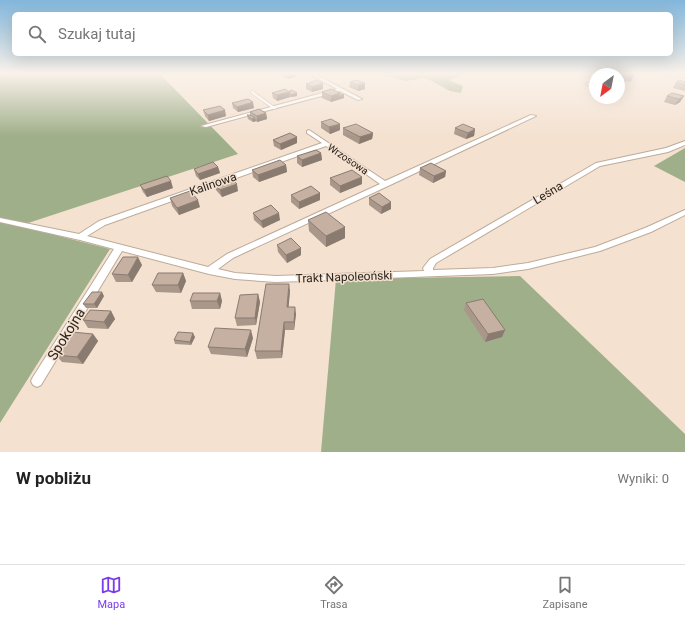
<!DOCTYPE html>
<html lang="pl">
<head>
<meta charset="utf-8">
<style>
  body { margin:0; font-family:Roboto,sans-serif; background:#f6f6f6; color:#222 }
  .compass { position:absolute; left:589px; top:68px; width:36px; height:36px; border-radius:50%; background:#fff; box-shadow:0 4px 16px #0002; rotate:212deg }
  .list { margin:0; padding:0; list-style:none }
  h2 { display:flex; justify-content:space-between; align-items:center; height:52px; margin:0; padding:0 16px; font-size:17px }
  h2 small { font-size:13px; font-weight:400; color:#767676 }
  .icon { flex:none; width:22px; height:22px; fill:none; stroke:currentColor; stroke-width:2; stroke-linecap:round; stroke-linejoin:round }
  .map { position:relative; flex:none; width:685px; height:452px; overflow:hidden }
  .search { position:absolute; background:#fff; box-shadow:0 4px 16px #0002; left:12px; right:12px; top:12px; height:44px; display:flex; align-items:center; gap:10px; box-sizing:border-box; padding:0 14px; border-radius:6px; color:#767676; font-size:15px }
  .sheet { height:112px; background:#fff }
  nav { display:flex; justify-content:space-around; align-items:center; box-sizing:border-box; height:56px; border-top:1px solid #e0e0e0; background:#fff; font-size:11px; color:#767676 }
  nav a { display:grid; justify-items:center; gap:2px }
  nav .on { color:#7c3aed }
  .map>svg:first-child { display:block }
  .forest { fill:#9faf8a }
  .lines { fill:none; stroke-linecap:round; stroke-linejoin:round }
  .lane-casing { stroke:#bdab9a; stroke-width:3.5 }
  .street-casing { stroke:#bdab9a; stroke-width:2 }
  .lane { stroke:#fff; stroke-width:2.5 }
  .street { fill:#fff; fill-rule:evenodd }
  .wall { fill:#a9978a }
  .shaded-wall { fill:#8a7b71 }
  .building { fill:#c5b0a1; stroke:#8a7b71 }
  .labels { text-anchor:middle; dominant-baseline:central; stroke-width:3; stroke-linejoin:round; paint-order:stroke }
  .far-street-label { font-size:10px; fill:#2b241d; stroke:#f4e1d0 }
  .street-label { font-size:12px; fill:#2b241d; stroke:#f4e1d0 }
  .near-street-label { font-size:14px; fill:#2b241d; stroke:#f4e1d0 }
</style>
</head>
<body>
<div class="map">
<svg width="685" height="452" viewBox="0 0 685 452">
  <rect width="100%" height="100%" fill="#f4e1d0"/>
  <!-- forest -->
  <g class="forest">
    <polygon points="5,73 159,73 238,154 19,226 110,249 0,423 0,74"/>
    <polygon points="376,73 465,73 465,74 449,80 463,86 461,93 450,91 432,81 424,78 406,81"/>
    <polygon points="685,148 685,182 654,166"/>
    <polygon points="520,276 685,434 685,452 321,452 336,279"/>
  </g>
  <g class="lines">
    <!-- lane casing -->
    <g class="lane-casing">
      <polyline id="lane" points="252,92 274,108"/>
    </g>
    <!-- street casing -->
    <g class="street-casing">
      <g id="street">
        <polygon points="308,73 313,73 362,99 358,100 340,91 206,127 201,126 337,89"/>
        <polygon points="664,73 671,73 685,76 685,78"/>
        <polygon points="595,80 595,83 588,85 586,84"/>
        <path d="M531 115 536 116 388 186 233 258 218 269 235 273 276 276 424 271 423 268 430 259 596 163 666 148 685 141V145L668 152 600 166 436 263 433 268V270L493 268 528 263 595 247 645 228 685 210V215L651 232 600 251 528 269 493 274 276 282 235 279 209 274 122 251 41 385 37 387 33 385 31 381 33 377 114 249 80 240 0 222V218L79 234 99 221 322 143 307 133V131L309 130 385 181ZM326 146 380 184 227 254 208 267 87 236 105 225Z"/>
      </g>
    </g>
    <!-- lane -->
    <use href="#lane" class="lane"/>
    <!-- street -->
    <use href="#street" class="street"/>
  </g>
  <!-- wall -->
  <g class="wall">
    <polygon points="283,73 296,73 295,77 288,79 283,76"/>
    <polygon points="324,73 337,73 327,75"/>
    <polygon points="646,73 659,73 659,74 655,75"/>
    <polygon points="620,74 634,75 631,81 628,82 625,81 624,85 619,87 619,77"/>
    <polygon points="350,82 365,89 358,91 349,87"/>
    <polygon points="676,82 685,82 685,91 673,88"/>
    <polygon points="306,84 323,89 312,92 306,89"/>
    <polygon points="289,91 297,93 297,96 291,97 290,97 277,101 273,98 272,93"/>
    <polygon points="322,92 344,98 331,102 322,98"/>
    <polygon points="667,96 684,96 680,102 675,105 664,102"/>
    <polygon points="232,103 254,108 238,112 233,108"/>
    <polygon points="203,110 226,116 209,121 205,116"/>
    <polygon points="250,112 266,113 267,119 257,122 256,121 253,122 248,119 247,115 250,115"/>
    <polygon points="321,122 340,130 330,134 321,128"/>
    <polygon points="343,128 373,133 372,139 359,144 343,135"/>
    <polygon points="455,128 475,129 474,136 466,139 454,134"/>
    <polygon points="273,140 297,143 281,150 274,146"/>
    <polygon points="321,153 322,160 302,167 297,163 297,156"/>
    <polygon points="286,165 287,172 259,182 253,177 252,170"/>
    <polygon points="218,167 220,173 200,180 196,176 194,169"/>
    <polygon points="420,168 446,171 445,177 433,183 419,175"/>
    <polygon points="362,177 362,184 340,193 330,185 330,178"/>
    <polygon points="214,183 238,191 222,197 216,190"/>
    <polygon points="140,185 173,188 147,197 143,192"/>
    <polygon points="291,195 320,200 299,209 291,202"/>
    <polygon points="170,198 200,207 179,215 172,206"/>
    <polygon points="369,198 391,209 381,214 369,205"/>
    <polygon points="253,213 280,220 263,228 254,220"/>
    <polygon points="308,220 345,238 326,247 309,231"/>
    <polygon points="277,245 301,255 287,263 278,252"/>
    <polygon points="142,265 132,282 116,282 112,274"/>
    <polygon points="183,273 186,281 181,293 156,292 152,285"/>
    <polygon points="290,291 288,307 296,314 294,330 285,330 282,358 257,359 255,351"/>
    <polygon points="220,293 222,301 220,309 192,309 190,301"/>
    <polygon points="258,294 260,302 256,325 237,326 235,318"/>
    <polygon points="104,296 97,308 86,308 83,304"/>
    <polygon points="466,303 505,330 502,337 485,342 464,310"/>
    <polygon points="111,311 115,319 108,329 88,328 83,320"/>
    <polygon points="93,334 98,341 83,364 62,362 56,355"/>
    <polygon points="195,337 191,345 175,344 174,340"/>
    <polygon points="253,338 247,357 211,354 208,347"/>
  </g>
  <!-- shaded-wall -->
  <g class="shaded-wall">
    <polygon points="291,73 296,73 295,77 288,79 287,74"/>
    <polygon points="327,73 337,73 327,75"/>
    <polygon points="656,73 659,73 659,74 655,75"/>
    <polygon points="634,75 631,81 628,82 630,77"/>
    <polygon points="626,79 624,85 619,87 621,82"/>
    <polygon points="323,83 323,89 312,92 312,87"/>
    <polygon points="365,83 365,89 358,91 358,85"/>
    <polygon points="289,92 290,97 277,101 277,95"/>
    <polygon points="297,93 297,96 291,97 291,95"/>
    <polygon points="340,93 344,95 344,98 331,102 331,96"/>
    <polygon points="684,96 680,102 675,105 679,99"/>
    <polygon points="253,102 254,108 238,112 237,107"/>
    <polygon points="225,110 226,116 209,121 208,115"/>
    <polygon points="266,113 267,119 257,122 257,116"/>
    <polygon points="255,118 256,121 253,122 252,119"/>
    <polygon points="340,124 340,130 330,134 329,127"/>
    <polygon points="475,129 474,136 466,139 468,133"/>
    <polygon points="373,133 372,139 359,144 360,137"/>
    <polygon points="297,137 297,143 281,150 280,144"/>
    <polygon points="321,153 322,160 302,167 302,160"/>
    <polygon points="286,165 287,172 259,182 258,175"/>
    <polygon points="218,167 220,173 200,180 198,174"/>
    <polygon points="446,171 445,177 433,183 434,176"/>
    <polygon points="362,177 362,184 340,193 340,186"/>
    <polygon points="171,181 173,188 147,197 144,190"/>
    <polygon points="237,184 238,191 222,197 220,190"/>
    <polygon points="320,193 320,200 299,209 299,202"/>
    <polygon points="198,200 200,207 179,215 177,208"/>
    <polygon points="391,202 391,209 381,214 382,207"/>
    <polygon points="279,213 280,220 263,228 261,221"/>
    <polygon points="345,227 345,238 326,247 326,236"/>
    <polygon points="301,248 301,255 287,263 286,255"/>
    <polygon points="138,257 142,265 132,282 128,275"/>
    <polygon points="183,273 186,281 181,293 178,285"/>
    <polygon points="289,284 290,291 288,314 287,307"/>
    <polygon points="102,292 104,296 97,308 94,304"/>
    <polygon points="220,293 222,301 220,309 217,301"/>
    <polygon points="258,294 260,302 256,325 255,318"/>
    <polygon points="295,307 296,314 294,330 294,322"/>
    <polygon points="111,311 115,319 108,329 104,322"/>
    <polygon points="284,322 285,330 282,358 281,351"/>
    <polygon points="251,330 253,338 247,357 245,349"/>
    <polygon points="505,330 502,337 485,342 488,334"/>
    <polygon points="193,333 195,337 191,345 190,342"/>
    <polygon points="93,334 98,341 83,364 77,357"/>
  </g>
  <!-- building -->
  <g class="building">
    <polygon points="623,73 624,73 634,75 630,77 620,74"/>
    <polygon points="619,77 626,79 621,82 619,81"/>
    <polygon points="317,80 323,83 312,87 306,84"/>
    <polygon points="356,80 365,83 358,85 350,82"/>
    <polygon points="679,80 685,82 685,85 676,82"/>
    <polygon points="285,89 289,92 277,95 272,93"/>
    <polygon points="331,89 340,93 331,96 322,92"/>
    <polygon points="292,90 297,93 291,95 289,91"/>
    <polygon points="339,93 344,95 340,96"/>
    <polygon points="672,93 684,96 679,99 667,96"/>
    <polygon points="248,99 253,102 237,107 232,103"/>
    <polygon points="220,106 225,110 208,115 203,110"/>
    <polygon points="259,109 266,113 257,116 250,112"/>
    <polygon points="247,115 250,115 255,118 252,119"/>
    <polygon points="331,119 340,124 329,127 321,122"/>
    <polygon points="356,124 373,133 360,137 343,128"/>
    <polygon points="463,124 475,129 468,133 455,128"/>
    <polygon points="290,133 297,137 280,144 273,140"/>
    <polygon points="316,150 321,153 302,160 297,156"/>
    <polygon points="280,160 286,165 258,175 252,170"/>
    <polygon points="213,162 218,167 198,174 194,169"/>
    <polygon points="431,163 446,171 434,176 420,168"/>
    <polygon points="352,170 362,177 340,186 330,178"/>
    <polygon points="167,176 171,181 144,190 140,185"/>
    <polygon points="231,178 237,184 220,190 214,183"/>
    <polygon points="311,186 320,193 299,202 291,195"/>
    <polygon points="190,191 198,200 177,208 170,198"/>
    <polygon points="379,193 391,202 382,207 369,198"/>
    <polygon points="271,205 279,213 261,221 253,213"/>
    <polygon points="326,212 345,227 326,236 308,220"/>
    <polygon points="291,238 301,248 286,255 277,245"/>
    <polygon points="123,257 138,257 128,275 112,274"/>
    <polygon points="158,273 183,273 178,285 152,285"/>
    <polygon points="266,284 289,284 287,307 295,307 294,322 284,322 281,351 255,351"/>
    <polygon points="92,292 102,292 94,304 83,304"/>
    <polygon points="193,293 220,293 217,301 190,301"/>
    <polygon points="258,294 255,318 235,318 240,295"/>
    <polygon points="483,299 505,330 488,334 466,303"/>
    <polygon points="90,310 111,311 104,322 83,320"/>
    <polygon points="215,328 251,330 245,349 208,347"/>
    <polygon points="72,332 93,334 77,357 56,355"/>
    <polygon points="178,332 193,333 190,342 174,340"/>
  </g>
  <!-- sky -->
  <linearGradient id="sky" x2="0" y2="1"><stop stop-color="#82b6db"/><stop offset="0.54" stop-color="#faf2ea"/><stop offset="1" stop-color="#faf2ea" stop-opacity="0"/></linearGradient>
  <rect width="685" height="136" fill="url(#sky)"/>
  <g class="labels">
    <!-- far-street labels -->
    <g class="far-street-label">
      <text transform="translate(348 159) rotate(34)">Wrzosowa</text>
    </g>
    <!-- street labels -->
    <g class="street-label">
      <text transform="translate(213 184) rotate(-19)">Kalinowa</text>
      <text transform="translate(548 193) rotate(-31)">Leśna</text>
      <text transform="translate(344 277) rotate(-2)">Trakt Napoleoński</text>
    </g>
    <!-- near-street labels -->
    <g class="near-street-label">
      <text transform="translate(66 334) rotate(-58)">Spokojna</text>
    </g>
  </g>
</svg>
<svg class="compass" viewBox="-18 -18 36 36"><path d="M0-13l5 13h-10z" fill="#e53935"/><path d="M0 13l5-13h-10z" fill="#767676"/></svg>
<div class="search"><svg class="icon" aria-label="search" viewBox="0 0 24 24"><circle cx="10" cy="10" r="6"/><path d="M15 15l6 6"/></svg>Szukaj tutaj</div>
</div>
<section class="sheet">
<h2>W pobliżu<small>Wyniki: 0</small></h2>
<ul class="list">
</ul>
</section>
<nav>
<a class="on"><svg class="icon" aria-label="map" viewBox="0 0 24 24"><path d="M3 6l6-2 6 2 6-2v14l-6 2-6-2-6 2zM9 4v14M15 6v14"/></svg>Mapa</a>
<a><svg class="icon" aria-label="directions" viewBox="0 0 24 24"><path d="M12 3l9 9-9 9-9-9zM9 14v-3h6M13 9l2 2-2 2"/></svg>Trasa</a>
<a><svg class="icon" aria-label="saved" viewBox="0 0 24 24"><path d="M7 4h10v16l-5-4-5 4z"/></svg>Zapisane</a>
</nav>
</body>
</html>
